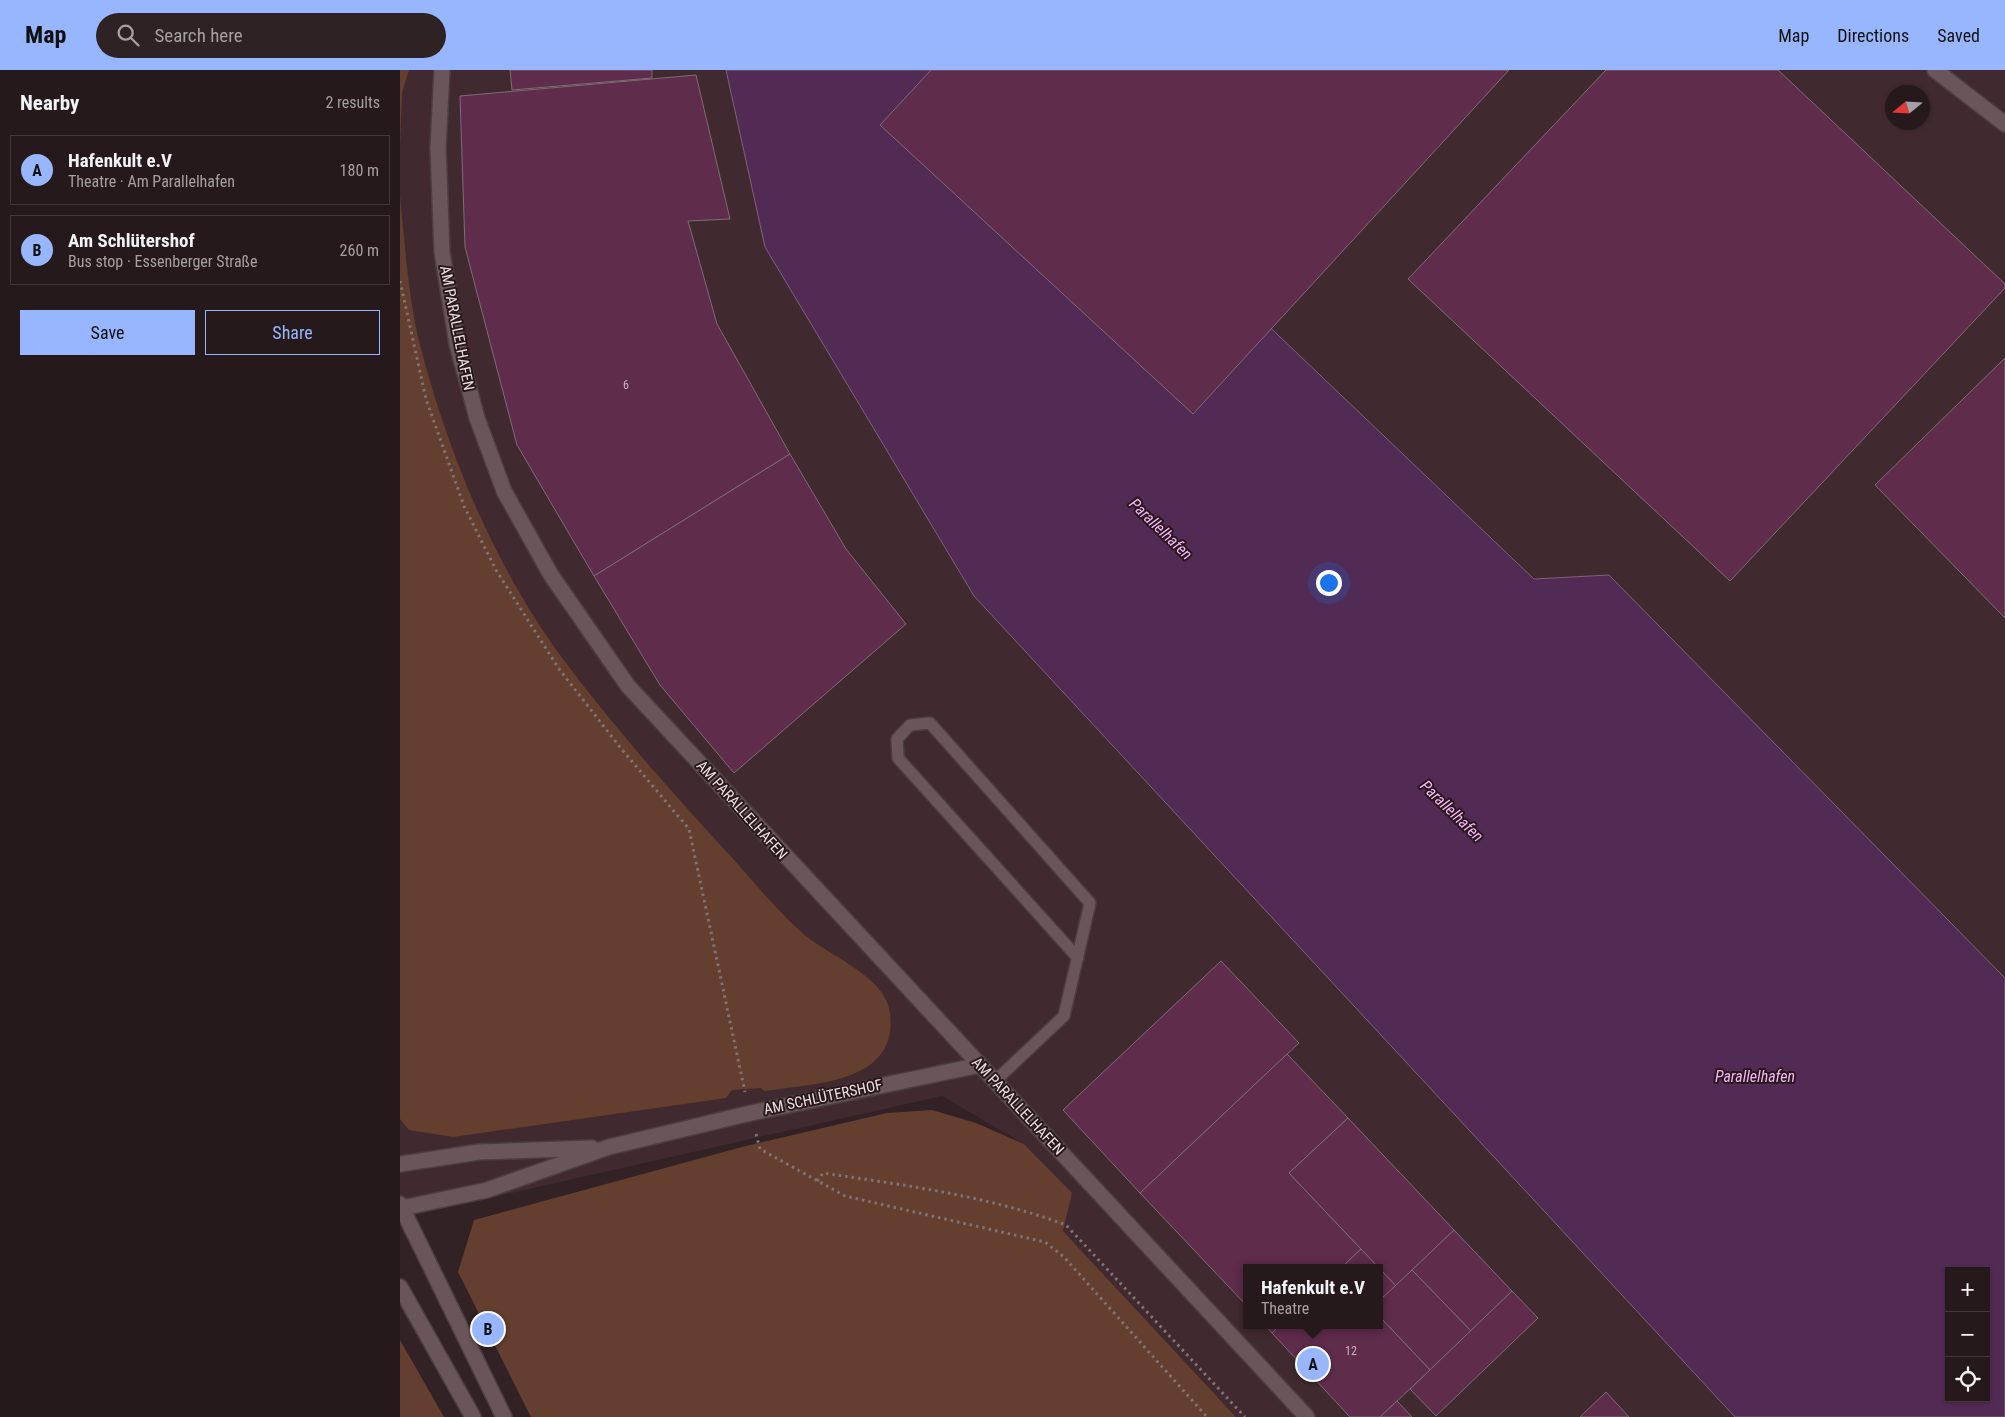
<!DOCTYPE html>
<html lang="en">
<head>
<meta charset="utf-8">
<style>
  body { margin:0; font-family:"Roboto Condensed",sans-serif; background:#2e2225; color:#f1f3f6 }
  .controls { position:absolute; right:15px; bottom:15px; display:grid; overflow:hidden; border-radius:0px; box-shadow:0 1px 4px #0004 }
  .controls button { width:45px; height:45px; display:grid; place-items:center; padding:0; border:0; border-bottom:1px solid #42383b; background:#26191c; color:#f1f3f6; font:25px sans-serif }
  .compass { position:absolute; left:1485px; top:15px; width:45px; height:45px; border-radius:50%; background:#26191c; box-shadow:0 1px 4px #0004; rotate:252deg }
  .you { position:absolute; left:928px; top:512px; width:18px; height:18px; margin:-12px; border:4px solid #fff; border-radius:50%; background:#1a73e8; box-shadow:0 0 0 8px #1a73e833 }
  .badge { display:grid; place-items:center; width:32px; height:32px; border-radius:50%; background:#97b6fd; color:#111; font-size:16px; font-weight:700 }
  .pin { position:absolute; translate:-50% -50%; border:2px solid #fff; box-shadow:0 1px 5px #0006 }
  .popup { position:absolute; left:843px; top:1194px; width:140px; height:65px; box-sizing:border-box; display:grid; place-content:center; border-radius:0px; background:#26191c; filter:drop-shadow(0 1px 4px #0005); font-size:16px; white-space:nowrap; color:#a4a0a3 }
  .popup b { font-size:19px; color:#f1f3f6 }
  .popup::after { content:''; position:absolute; left:50%; top:100%; margin-left:-10px; border:10px solid transparent; border-top-color:#26191c }
  .list { margin:0; padding:0; list-style:none }
  h2 { display:flex; justify-content:space-between; align-items:center; height:65px; margin:0; padding:0 20px; font-size:21px }
  h2 small { font-size:16px; font-weight:400; color:#a4a0a3 }
  .list li { display:grid; grid-template-columns:32px 1fr auto; gap:15px; align-items:center; box-sizing:border-box; height:70px; margin:0 10px 10px; padding:0 10px; border:1px solid #42383b; border-radius:0px }
  .list b { display:block; font-size:19px; white-space:nowrap }
  .list p { margin:0; font-size:16px; white-space:nowrap; color:#a4a0a3 }
  .list em { font-size:16px; font-style:normal; color:#a4a0a3 }
  .actions { display:flex; gap:10px; padding:15px 20px }
  .actions a { flex:1; padding:11px 0; border:1px solid #97b6fd; border-radius:0px; text-align:center; font-size:18px; color:#97b6fd }
  .actions .main { background:#97b6fd; color:#111 }
  .icon { flex:none; width:28px; height:28px; fill:none; stroke:currentColor; stroke-width:2; stroke-linecap:round; stroke-linejoin:round }
  .map { position:relative; flex:none; width:1605px; height:1347px; overflow:hidden }
  header { display:flex; align-items:center; gap:30px; box-sizing:border-box; height:70px; padding:0 25px; background:#97b6fd; color:#111 }
  header strong { font-size:24px }
  nav { display:flex; gap:28px; margin-inline-start:auto; font-size:18px }
  .search { width:350px; height:45px; background:#2e2225; display:flex; align-items:center; gap:12px; box-sizing:border-box; padding:0 18px; border-radius:28px; color:#a4a0a3; font-size:19px }
  main { display:flex }
  aside { flex:1; background:#26191c }
  .map>svg:first-child { display:block }
  .built { fill:#402a2f; fill-rule:evenodd }
  .green { fill:#643f2f }
  .water { fill:#522b54; stroke:#80617e; fill-rule:evenodd }
  .building { fill:#5f2c4b; stroke:#7e6c75 }
  .lines { fill:none; stroke-linecap:round; stroke-linejoin:round }
  .service-casing { stroke:#4b3e41; stroke-width:14 }
  .minor-casing { stroke:#4b3e41; stroke-width:18 }
  .tertiary-casing { stroke:#4b3e41; stroke-width:18 }
  .path { stroke:#817275; stroke-width:3; stroke-dasharray:2.5 4; stroke-linecap:butt }
  .service { stroke:#6a565a; stroke-width:11 }
  .minor { stroke:#6a565a; stroke-width:15 }
  .tertiary { stroke:#6a565a; stroke-width:15 }
  .labels { text-anchor:middle; dominant-baseline:central; stroke-width:4; stroke-linejoin:round; paint-order:stroke }
  .number-label { font-size:12px; fill:#c8b2bc }
  .street-label { font-size:15px; fill:#ebdfe1; stroke:#28181c }
  .water-label { font-size:16px; font-style:italic; fill:#f6b6f9; stroke:#28181c }
</style>
</head>
<body>
<header>
<strong>Map</strong>
<div class="search"><svg class="icon" aria-label="search" viewBox="0 0 24 24"><circle cx="10" cy="10" r="6"/><path d="M15 15l6 6"/></svg>Search here</div>
<nav><a>Map</a><a>Directions</a><a>Saved</a></nav>
</header>
<main>
<aside>
<h2>Nearby<small>2 results</small></h2>
<ul class="list">
<li><span class="badge">A</span><div><b>Hafenkult e.V</b><p>Theatre · Am Parallelhafen</p></div><em>180 m</em></li>
<li><span class="badge">B</span><div><b>Am Schlütershof</b><p>Bus stop · Essenberger Straße</p></div><em>260 m</em></li>
</ul>
<div class="actions"><a class="main">Save</a><a>Share</a></div>
</aside>
<div class="map">
<svg width="1605" height="1347" viewBox="0 0 1605 1347">
  <rect width="100%" height="100%" fill="#322125"/>
  <!-- built -->
  <g class="built">
    <path d="M0 0H326L365 177 574 526 1335 1347H836L663 1161 672 1123 624 1074 542 1026 0 1148ZM847 1198H979V1255H847Z"/>
    <path d="M600 0H1605V908L1209 505 1135 509ZM1492 22H1522V52H1492Z"/>
  </g>
  <!-- green -->
  <g class="green">
    <polygon points="0,0 9,0 2,23 0,76"/>
    <path d="M0 126C5 175 8 226 20 275 48 384 96 499 163 589 213 656 268 718 324 779 349 806 372 835 399 860 425 885 486 905 490 943 499 1014 413 1013 365 1021L361 1018 332 1020 326 1028 53 1067 9 1060 0 1049Z"/>
    <polygon points="532,1040 576,1053 624,1074 672,1123 663,1161 836,1347 131,1347 58,1202 74,1150 342,1077 487,1043"/>
    <polygon points="0,1270 44,1347 0,1347"/>
  </g>
  <!-- water -->
  <path class="water" d="M326 0H600L1134 509 1209 505 1605 908V1347H1335L574 526 365 177ZM1549 1201H1586V1328H1549Z"/>
  <!-- building -->
  <g class="building">
    <polygon points="110,0 252,0 252,8 112,20"/>
    <polygon points="531,0 1109,0 793,344 480,55"/>
    <polygon points="1206,0 1378,0 1605,214 1605,218 1330,511 1008,209"/>
    <polygon points="296,5 330,149 288,151 317,254 390,384 194,506 117,375 65,177 60,26"/>
    <polygon points="1605,288 1605,548 1475,415"/>
    <polygon points="390,384 446,479 506,554 334,703 260,615 194,506"/>
    <polygon points="821,891 899,973 740,1123 663,1040"/>
    <polygon points="887,984 948,1048 889,1103 961,1179 941,1198 847,1198 847,1236 740,1123"/>
    <polygon points="948,1048 1054,1160 996,1216 889,1103"/>
    <polygon points="1054,1160 1112,1221 1071,1261 1012,1200"/>
    <polygon points="961,1179 979,1198 941,1198"/>
    <polygon points="979,1198 996,1216 979,1231"/>
    <polygon points="1012,1200 1071,1261 1030,1300 979,1246 979,1231"/>
    <polygon points="1112,1221 1138,1248 1036,1346 1010,1319"/>
    <polygon points="979,1246 1030,1300 980,1347 950,1347 872,1263 880,1255 979,1255"/>
    <polygon points="865,1255 880,1255 872,1263"/>
    <polygon points="1206,1322 1229,1347 1180,1347"/>
    <polygon points="997,1331 1012,1347 980,1347"/>
  </g>
  <g class="lines">
    <!-- service casing -->
    <g class="service-casing">
      <polyline id="service" points="595,1011 664,946 690,833 530,653 510,655 497,669 498,688 678,888"/>
    </g>
    <!-- minor casing -->
    <g class="minor-casing">
      <g id="minor">
        <polyline points="42,0 38,78 42,182 57,274 77,348 104,421 151,505 228,616 907,1347"/>
        <polyline points="0,1094 79,1082 192,1078"/>
        <polyline points="0,1217 73,1347"/>
        <polyline points="104,1347 2,1138 87,1120 209,1077 351,1043 580,995"/>
      </g>
    </g>
    <!-- tertiary casing -->
    <g class="tertiary-casing">
      <g id="tertiary">
        <polyline points="1535,0 1605,54"/>
        <polyline points="0,1134 2,1138 0,1138"/>
      </g>
    </g>
    <!-- path -->
    <g class="path">
      <polyline points="0,211 26,329 64,436 96,500 159,599 219,676 289,759 345,1022"/>
      <polyline points="356,1064 360,1079 445,1126 645,1172 664,1187 807,1347"/>
      <path d="M417 1111 423 1103C504 1115 589 1126 666 1155L845 1347"/>
    </g>
    <!-- service -->
    <use href="#service" class="service"/>
    <!-- minor -->
    <use href="#minor" class="minor"/>
    <!-- tertiary -->
    <use href="#tertiary" class="tertiary"/>
  </g>
  <g class="labels">
    <!-- number labels -->
    <g class="number-label">
      <text x="226" y="315">6</text>
      <text x="951" y="1281">12</text>
    </g>
    <!-- street labels -->
    <g class="street-label">
      <text transform="translate(57 258) rotate(79)">AM PARALLELHAFEN</text>
      <text transform="translate(342 740) rotate(48)">AM PARALLELHAFEN</text>
      <text transform="translate(423 1027) rotate(-12)">AM SCHLÜTERSHOF</text>
      <text transform="translate(618 1036) rotate(47)">AM PARALLELHAFEN</text>
    </g>
    <!-- water labels -->
    <g class="water-label">
      <text transform="translate(761 459) rotate(44)">Parallelhafen</text>
      <text transform="translate(1052 741) rotate(44)">Parallelhafen</text>
      <text x="1355" y="1006">Parallelhafen</text>
    </g>
  </g>
</svg>
<div class="controls">
<button>+</button>
<button>−</button>
<button><svg class="icon" aria-label="locate" viewBox="0 0 24 24"><circle cx="12" cy="12" r="6"/><path d="M12 2v4M12 18v4M2 12h4M18 12h4"/></svg></button>
</div>
<svg class="compass" viewBox="-18 -18 36 36"><path d="M0-13l5 13h-10z" fill="#e53935"/><path d="M0 13l5-13h-10z" fill="#a4a0a3"/></svg>
<div class="you"></div>
<div class="pin badge" style="left:913px;top:1294px">A</div>
<div class="popup"><b>Hafenkult e.V</b>Theatre</div>
<div class="pin badge" style="left:88px;top:1259px">B</div>
</div>
</main>
</body>
</html>
